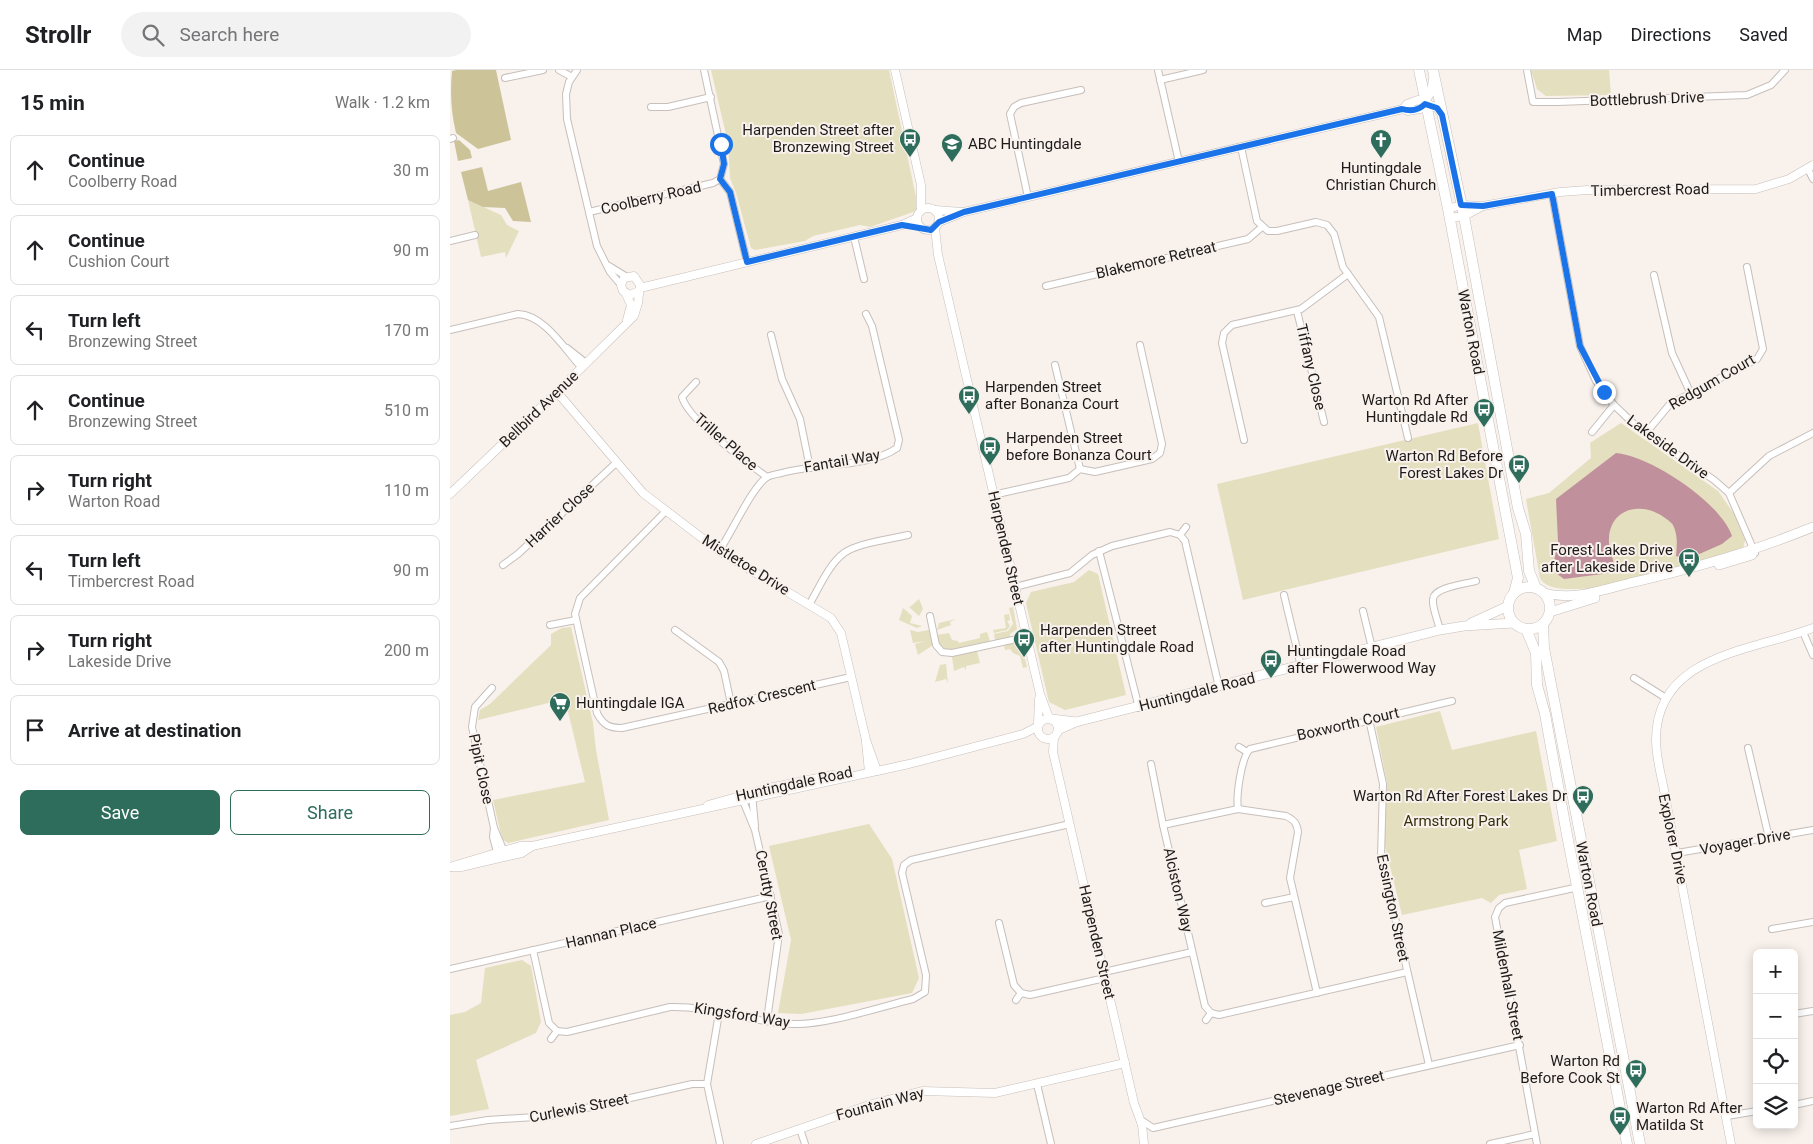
<!DOCTYPE html>
<html lang="en">
<head>
<meta charset="utf-8">
<style>
  body { margin:0; font-family:Roboto,sans-serif; background:#f2f2f2; color:#202124 }
  .controls { position:absolute; right:15px; bottom:15px; display:grid; overflow:hidden; border-radius:8px; box-shadow:0 2px 12px #0003 }
  .controls button { width:45px; height:45px; display:grid; place-items:center; padding:0; border:0; border-bottom:1px solid #e0e0e0; background:#fff; color:#202124; font:25px sans-serif }
  .stop { position:absolute; width:15px; height:15px; margin:-11px; border:4px solid #1a73e8; border-radius:50%; background:#fff }
  .stop.end { background:#1a73e8; border-color:#fff; box-shadow:0 1px 5px #0008 }
  .list { margin:0; padding:0; list-style:none }
  h2 { display:flex; justify-content:space-between; align-items:center; height:65px; margin:0; padding:0 20px; font-size:21px }
  h2 small { font-size:16px; font-weight:400; color:#757577 }
  .list li { display:grid; grid-template-columns:32px 1fr auto; gap:15px; align-items:center; box-sizing:border-box; height:70px; margin:0 10px 10px; padding:0 10px; border:1px solid #e0e0e0; border-radius:8px }
  .list b { display:block; font-size:19px; white-space:nowrap }
  .list p { margin:0; font-size:16px; white-space:nowrap; color:#757577 }
  .list em { font-size:16px; font-style:normal; color:#757577 }
  .actions { display:flex; gap:10px; padding:15px 20px }
  .actions a { flex:1; padding:11px 0; border:1px solid #2e6d5b; border-radius:8px; text-align:center; font-size:18px; color:#2e6d5b }
  .actions .main { background:#2e6d5b; color:#fff }
  .icon { flex:none; width:28px; height:28px; fill:none; stroke:currentColor; stroke-width:2; stroke-linecap:round; stroke-linejoin:round }
  .map { position:relative; flex:none; width:1363px; height:1074px; overflow:hidden }
  header { display:flex; align-items:center; gap:30px; box-sizing:border-box; height:70px; padding:0 25px; background:#fff; border-bottom:1px solid #e0e0e0 }
  header strong { font-size:24px }
  nav { display:flex; gap:28px; margin-inline-start:auto; font-size:18px }
  .search { width:350px; height:45px; background:#f2f2f2; display:flex; align-items:center; gap:12px; box-sizing:border-box; padding:0 18px; border-radius:28px; color:#757577; font-size:19px }
  main { display:flex }
  aside { flex:1; background:#fff }
  .map>svg:first-child { display:block }
  .green { fill:#e4dfbe }
  .forest { fill:#ccc498 }
  .water { fill:#c0909c }
  .lines { fill:none; stroke-linecap:round; stroke-linejoin:round }
  .minor-casing { stroke:#c6bfbb; stroke-width:8 }
  .tertiary-casing { stroke:#c6bfbb; stroke-width:9 }
  .secondary-casing { stroke:#c6bfbb; stroke-width:10 }
  .primary-casing { stroke:#c6bfbb; stroke-width:11 }
  .minor { stroke:#fff; stroke-width:6 }
  .tertiary { stroke:#fff; stroke-width:8 }
  .secondary { stroke:#fff; stroke-width:9 }
  .primary { stroke:#fff; stroke-width:10 }
  .route { stroke:#1a73e8; stroke-width:6 }
  .labels { text-anchor:middle; dominant-baseline:central; stroke-width:4; stroke-linejoin:round; paint-order:stroke }
  .street-label { font-size:15px; fill:#1d1a19; stroke:#f8f1ec }
  .poi-label { font-size:15px; fill:#1d1a19; stroke:#f8f1ec; text-anchor:start }
  .park-label { font-size:15px; fill:#352f0a; stroke:#f8f1ec }
</style>
</head>
<body>
<header>
<strong>Strollr</strong>
<div class="search"><svg class="icon" aria-label="search" viewBox="0 0 24 24"><circle cx="10" cy="10" r="6"/><path d="M15 15l6 6"/></svg>Search here</div>
<nav><a>Map</a><a>Directions</a><a>Saved</a></nav>
</header>
<main>
<aside>
<h2>15 min<small>Walk · 1.2 km</small></h2>
<ul class="list">
<li><svg class="icon" aria-label="ahead" viewBox="0 0 24 24"><path d="M12 20V5M6 11l6-6 6 6"/></svg><div><b>Continue</b><p>Coolberry Road</p></div><em>30 m</em></li>
<li><svg class="icon" aria-label="ahead" viewBox="0 0 24 24"><path d="M12 20V5M6 11l6-6 6 6"/></svg><div><b>Continue</b><p>Cushion Court</p></div><em>90 m</em></li>
<li><svg class="icon" aria-label="left" viewBox="0 0 24 24"><path d="M17 20v-9H6M10 6l-5 5 5 5"/></svg><div><b>Turn left</b><p>Bronzewing Street</p></div><em>170 m</em></li>
<li><svg class="icon" aria-label="ahead" viewBox="0 0 24 24"><path d="M12 20V5M6 11l6-6 6 6"/></svg><div><b>Continue</b><p>Bronzewing Street</p></div><em>510 m</em></li>
<li><svg class="icon" aria-label="right" viewBox="0 0 24 24"><path d="M7 20v-9h11M14 6l5 5-5 5"/></svg><div><b>Turn right</b><p>Warton Road</p></div><em>110 m</em></li>
<li><svg class="icon" aria-label="left" viewBox="0 0 24 24"><path d="M17 20v-9H6M10 6l-5 5 5 5"/></svg><div><b>Turn left</b><p>Timbercrest Road</p></div><em>90 m</em></li>
<li><svg class="icon" aria-label="right" viewBox="0 0 24 24"><path d="M7 20v-9h11M14 6l5 5-5 5"/></svg><div><b>Turn right</b><p>Lakeside Drive</p></div><em>200 m</em></li>
<li><svg class="icon" aria-label="arrive" viewBox="0 0 24 24"><path d="M6 21V4h12l-3 4 3 4H6"/></svg><div><b>Arrive at destination</b></div></li>
</ul>
<div class="actions"><a class="main">Save</a><a>Share</a></div>
</aside>
<div class="map">
<svg width="1363" height="1074" viewBox="0 0 1363 1074">
  <rect width="100%" height="100%" fill="#f8f1ec"/>
  <!-- green -->
  <g class="green">
    <polygon points="261,0 439,0 466,127 466,141 420,157 410,155 363,166 355,171 305,180 301,178 286,123 280,108 278,73"/>
    <polygon points="1081,0 1159,0 1161,25 1096,26 1087,19"/>
    <polygon points="18,130 51,145 57,155 69,161 56,188 55,182 31,187"/>
    <polygon points="1028,353 1049,469 793,530 767,414"/>
    <path d="M1171 353 1268 421 1284 444 1295 470 1293 479C1262 488 1106 542 1090 508L1076 429 1099 423 1141 388 1140 373Z"/>
    <polygon points="639,500 648,504 676,625 615,640 599,632 576,533 581,522 624,512"/>
    <polygon points="469,529 473,539 469,546 458,536 460,537"/>
    <polygon points="563,537 567,559 560,564 560,567 545,570 544,564 558,561 563,554 559,538"/>
    <polygon points="453,538 462,546 460,553 472,556 467,558 449,550"/>
    <polygon points="559,544 560,550 557,551 560,556 557,560 544,563 543,560 556,558 554,545"/>
    <polygon points="506,549 500,552 501,555 487,560 489,553"/>
    <polygon points="121,557 143,653 146,680 159,750 58,773 52,769 43,730 135,712 115,629 28,650 30,640 40,634 101,575 101,564 112,558"/>
    <polygon points="460,560 468,562 479,560 483,575 468,585 465,574 476,571 463,573"/>
    <polygon points="537,562 540,571 498,580 490,576 487,565 499,563 502,570 508,571 509,573 530,568 530,564"/>
    <polygon points="563,573 572,577 577,597 573,598 570,586 563,583 560,579 555,580 554,575"/>
    <polygon points="527,581 530,593 516,596 516,600 514,597 504,601 502,587"/>
    <polygon points="496,594 498,613 496,609 485,612 490,595"/>
    <polygon points="990,641 1002,680 1086,661 1107,771 1069,780 1077,819 1049,825 1041,833 1032,828 952,845 934,772 937,713 926,657"/>
    <polygon points="419,754 442,789 469,908 462,923 351,944 328,943 341,870 319,776"/>
    <polygon points="72,890 81,896 91,952 86,963 26,990 39,1039 0,1046 0,945 15,942 31,933 35,898"/>
  </g>
  <!-- forest -->
  <g class="forest">
    <path d="M6 0H46L61 70 28 79 6 63C1 42 0 23 2 1Z"/>
    <polygon points="9,70 20,80 22,88 8,91 4,71"/>
    <polygon points="32,97 38,121 71,112 81,152 63,151 55,138 33,137 18,130 11,102"/>
  </g>
  <!-- water -->
  <path class="water" d="M1166 383C1201 386 1271 433 1282 466L1272 474 1238 489 1226 486C1227 475 1228 465 1223 455 1221 452 1218 450 1215 448 1193 431 1160 437 1159 469 1158 477 1163 487 1164 495L1160 503 1114 509 1102 500 1108 472 1106 429Z"/>
  <g class="lines">
    <!-- minor casing -->
    <g class="minor-casing">
      <g id="minor">
        <polyline points="109,0 122,7"/>
        <polyline points="127,0 119,12 116,24 117,49 147,176 160,202 171,215"/>
        <polyline points="708,0 729,92"/>
        <polyline points="1077,0 1083,32 1108,32 1297,25 1321,15 1335,0"/>
        <polyline points="55,8 93,0"/>
        <polyline points="710,10 753,0"/>
        <polyline points="201,37 218,37 261,27"/>
        <polyline points="0,69 3,68"/>
        <polyline points="791,77 807,151 818,161 827,161 866,152 877,155 884,164 893,197 929,247 958,368"/>
        <polyline points="1358,99 1363,109"/>
        <polyline points="270,109 280,122 297,192"/>
        <polyline points="1102,124 1130,276 1146,311 1164,335 1185,355 1264,410 1279,423 1305,483"/>
        <polyline points="578,127 560,44 564,37 571,33 631,20"/>
        <polyline points="139,142 263,113 270,109 274,94 254,0"/>
        <polyline points="404,167 414,209"/>
        <polyline points="0,171 25,165"/>
        <polyline points="159,196 177,207"/>
        <polyline points="1204,205 1222,283 1240,322"/>
        <polyline points="596,216 798,169 812,157"/>
        <polyline points="847,241 874,352"/>
        <path d="M0 260 68 244C95 245 115 280 132 298"/>
        <polyline points="321,265 332,309 350,349 360,398"/>
        <polyline points="117,278 136,293"/>
        <polyline points="605,295 630,399"/>
        <path d="M246 312 232 327C239 351 296 392 317 407"/>
        <polyline points="1142,362 1164,335"/>
        <polyline points="1196,363 1220,334 1307,289 1313,279 1297,197"/>
        <polyline points="794,370 772,273 774,263 782,255 851,239 898,204"/>
        <polyline points="1279,423 1319,386 1363,363"/>
        <polyline points="543,425 619,408 630,399 645,402 702,389 710,383 712,374 690,275"/>
        <path d="M216 441 130 528 125 544 147 643C153 655 159 658 172 658L401 607"/>
        <polyline points="730,465 736,457"/>
        <path d="M269 481C281 464 302 417 317 407 321 405 327 404 332 403 365 393 419 398 447 378L449 370 422 256 416 244"/>
        <polyline points="649,481 689,638"/>
        <polyline points="53,495 68,484 166,393"/>
        <polyline points="565,517 620,503 642,485 662,476 720,462 730,465 735,471 769,617"/>
        <polyline points="834,525 851,596"/>
        <path d="M359 535C369 518 379 494 394 483 408 473 441 469 458 465"/>
        <polyline points="913,541 922,578"/>
        <polyline points="480,546 486,575 492,582 502,583 576,567"/>
        <polyline points="100,555 126,550"/>
        <polyline points="225,560 269,592 274,601 281,634"/>
        <path d="M990 560C988 551 982 538 983 529 984 517 1016 514 1026 511"/>
        <polyline points="1353,562 1363,585"/>
        <polyline points="1184,608 1216,628"/>
        <polyline points="42,618 25,637 22,657 44,758 43,767 48,786"/>
        <polyline points="919,649 933,714 931,787 979,995"/>
        <polyline points="789,677 797,682"/>
        <polyline points="1298,678 1319,768"/>
        <polyline points="701,694 713,755 755,936 761,943 769,945 957,902"/>
        <polyline points="302,724 305,756"/>
        <polyline points="291,726 305,760 329,864 317,950"/>
        <path d="M788 739C786 726 791 688 800 679L1002 631"/>
        <path d="M713 755 788 739 836 746C844 750 847 753 848 762L840 808 867 923"/>
        <polyline points="44,758 55,784"/>
        <polyline points="1227,783 1363,760"/>
        <polyline points="815,833 844,827"/>
        <polyline points="549,853 564,915 571,923 580,925 655,908"/>
        <polyline points="1322,859 1363,852"/>
        <path d="M83 880 99 953 107 961 117 962 220 937C262 936 302 953 344 954 377 955 430 937 463 929L475 922 476 905 452 803 454 795 461 790 620 754"/>
        <polyline points="0,899 321,826"/>
        <polyline points="654,902 742,882"/>
        <polyline points="566,930 571,923"/>
        <polyline points="269,943 257,1014 270,1074"/>
        <polyline points="1344,944 1363,941"/>
        <polyline points="756,950 761,943"/>
        <polyline points="101,969 107,961"/>
        <polyline points="587,1014 601,1074"/>
        <polyline points="1344,1035 1363,1031"/>
        <polyline points="1277,1046 1307,1041"/>
        <polyline points="691,1050 703,1058 1070,975"/>
        <polyline points="0,1056 38,1050 101,1046 242,1014 257,1014"/>
        <polyline points="350,1059 355,1074"/>
        <polyline points="1040,1074 1085,1064"/>
        <polyline points="1087,1074 1045,847 1049,838 1055,833 1129,817"/>
      </g>
    </g>
    <!-- tertiary casing -->
    <g class="tertiary-casing">
      <g id="tertiary">
        <polyline points="445,0 471,115 471,140"/>
        <polyline points="953,39 957,34 968,30 987,38 992,45"/>
        <circle cx="478" cy="149" r="11"/>
        <polyline points="998,139 1011,135 1033,136 1110,122 1138,120 1306,119 1339,109 1363,95"/>
        <polyline points="485,140 512,142"/>
        <polyline points="1000,148 1014,146 1031,137"/>
        <polyline points="489,152 514,142 953,39 958,41 970,39 981,22 983,9"/>
        <polyline points="485,158 488,185 590,624 599,648"/>
        <polyline points="190,218 452,155 467,148"/>
        <polyline points="176,224 181,235 177,250"/>
        <polyline points="107,322 193,423 269,481 381,548 391,563 416,670 427,701"/>
        <polyline points="0,424 107,322 184,246 188,233 190,215 184,206 174,208 171,215 173,221 180,225 189,221"/>
        <circle cx="598" cy="659" r="10"/>
        <polyline points="588,654 589,629"/>
        <polyline points="604,667 603,682 684,1033 692,1055 694,1074"/>
        <polyline points="416,672 419,702"/>
        <polyline points="258,735 319,718 383,705"/>
        <polyline points="0,797 70,776 82,776 459,694 573,664 587,657"/>
        <polyline points="1,797 11,797 72,783 81,777"/>
        <polyline points="306,1074 422,1034 472,1021 545,1023 675,993"/>
        <path d="M1281 1074 1213 715C1210 701 1206 685 1206 670 1206 584 1303 581 1363 558"/>
      </g>
    </g>
    <!-- secondary casing -->
    <g class="secondary-casing">
      <g id="secondary">
        <polyline points="1269,495 1302,485"/>
        <path d="M1094 523C1123 531 1152 520 1180 513 1242 499 1304 481 1363 457"/>
        <polyline points="1100,542 1145,528"/>
        <polyline points="1021,553 1058,536"/>
        <polyline points="602,649 626,652"/>
        <polyline points="608,660 626,652 990,560 1014,556 1064,553"/>
      </g>
    </g>
    <!-- primary casing -->
    <g class="primary-casing">
      <g id="primary">
        <polyline points="969,0 998,139 1068,508 1064,523"/>
        <polyline points="983,0 1013,141 1068,438 1076,464 1079,501 1086,518"/>
        <circle cx="1079" cy="538" r="21"/>
        <polyline points="1093,554 1094,578 1190,1074"/>
        <polyline points="1076,559 1086,583 1087,615 1095,644 1117,765 1177,1074"/>
      </g>
    </g>
    <!-- minor -->
    <use href="#minor" class="minor"/>
    <!-- tertiary -->
    <use href="#tertiary" class="tertiary"/>
    <!-- secondary -->
    <use href="#secondary" class="secondary"/>
    <!-- primary -->
    <use href="#primary" class="primary"/>
  </g>
  <g class="lines">
    <!-- route -->
    <path class="route" d="M271 74 274 94 270 109 280 122 297 192 452 155 481 160 489 152 514 142 952 39C962 42 969 40 975 34L987 38 992 45 1011 135 1033 136 1102 124 1130 276 1154 322"/>
  </g>
  <!-- icons -->
  <defs>
    <g id="bus-pin" transform="scale(1.125)"><path d="M0 17L-7.5 6A9.5 9.5 0 1 1 7.5 6Z" fill="#2e6d5b" stroke="#f8f1ec"/><path d="M-5-6H5V4H4V6H2V4H-2V6H-4V4H-5ZM-3.5-4V0h7V-4ZM-3.5 1.2v1.5H-2V1.2ZM2 1.2v1.5H3.5V1.2Z" fill="#fff"/></g>
    <g id="church-pin" transform="scale(1.125)"><path d="M0 17L-7.5 6A9.5 9.5 0 1 1 7.5 6Z" fill="#2e6d5b" stroke="#f8f1ec"/><path d="M-1.2-6h2.4v3.5h3.3v2.4h-3.3V6h-2.4V-.1h-3.3v-2.4h3.3Z" fill="#fff"/></g>
    <g id="school-pin" transform="scale(1.125)"><path d="M0 17L-7.5 6A9.5 9.5 0 1 1 7.5 6Z" fill="#2e6d5b" stroke="#f8f1ec"/><path d="M0-5L7-2L0 1L-7-2ZM-4 1L0 2.5L4 1V4Q0 6-4 4Z" fill="#fff"/></g>
    <g id="supermarket-pin" transform="scale(1.125)"><path d="M0 17L-7.5 6A9.5 9.5 0 1 1 7.5 6Z" fill="#2e6d5b" stroke="#f8f1ec"/><path d="M-6-5.5h2.5l.6 2H6L4.5 2H-2.5L-4.4-4H-6ZM-1.5 3.2a1.3 1.3 0 1 0 .1 0ZM3 3.2a1.3 1.3 0 1 0 .1 0Z" fill="#fff"/></g>
  </defs>
  <g fill-rule="evenodd">
    <use href="#bus-pin" x="460" y="69"/>
    <use href="#church-pin" x="931" y="70"/>
    <use href="#school-pin" x="502" y="74"/>
    <use href="#bus-pin" x="519" y="326"/>
    <use href="#bus-pin" x="1034" y="339"/>
    <use href="#bus-pin" x="540" y="377"/>
    <use href="#bus-pin" x="1069" y="395"/>
    <use href="#bus-pin" x="1239" y="489"/>
    <use href="#bus-pin" x="574" y="569"/>
    <use href="#bus-pin" x="821" y="590"/>
    <use href="#supermarket-pin" x="110" y="633"/>
    <use href="#bus-pin" x="1133" y="726"/>
    <use href="#bus-pin" x="1186" y="1000"/>
    <use href="#bus-pin" x="1170" y="1047"/>
  </g>
  <g class="labels">
    <!-- street labels -->
    <g class="street-label">
      <text transform="translate(1197 29) rotate(-2)">Bottlebrush Drive</text>
      <text transform="translate(1200 120) rotate(-1)">Timbercrest Road</text>
      <text transform="translate(201 128) rotate(-13)">Coolberry Road</text>
      <text transform="translate(706 190) rotate(-13)">Blakemore Retreat</text>
      <text transform="translate(1021 262) rotate(79)">Warton Road</text>
      <text transform="translate(861 297) rotate(77)">Tiffany Close</text>
      <text transform="translate(1262 312) rotate(-30)">Redgum Court</text>
      <text transform="translate(89 339) rotate(-44)">Bellbird Avenue</text>
      <text transform="translate(276 372) rotate(41)">Triller Place</text>
      <text transform="translate(1218 377) rotate(36)">Lakeside Drive</text>
      <text transform="translate(392 391) rotate(-10)">Fantail Way</text>
      <text transform="translate(110 445) rotate(-43)">Harrier Close</text>
      <text transform="translate(556 478) rotate(77)">Harpenden Street</text>
      <text transform="translate(296 495) rotate(32)">Mistletoe Drive</text>
      <text transform="translate(747 622) rotate(-14)">Huntingdale Road</text>
      <text transform="translate(312 627) rotate(-13)">Redfox Crescent</text>
      <text transform="translate(898 654) rotate(-13)">Boxworth Court</text>
      <text transform="translate(31 699) rotate(78)">Pipit Close</text>
      <text transform="translate(344 714) rotate(-12)">Huntingdale Road</text>
      <text transform="translate(1223 769) rotate(78)">Explorer Drive</text>
      <text transform="translate(1295 772) rotate(-10)">Voyager Drive</text>
      <text transform="translate(1139 814) rotate(79)">Warton Road</text>
      <text transform="translate(728 820) rotate(77)">Alciston Way</text>
      <text transform="translate(319 825) rotate(79)">Cerutty Street</text>
      <text transform="translate(943 838) rotate(78)">Essington Street</text>
      <text transform="translate(161 863) rotate(-13)">Hannan Place</text>
      <text transform="translate(647 872) rotate(77)">Harpenden Street</text>
      <text transform="translate(1058 915) rotate(79)">Mildenhall Street</text>
      <text transform="translate(292 945) rotate(9)">Kingsford Way</text>
      <text transform="translate(879 1018) rotate(-13)">Stevenage Street</text>
      <text transform="translate(430 1034) rotate(-15)">Fountain Way</text>
      <text transform="translate(129 1038) rotate(-11)">Curlewis Street</text>
    </g>
    <!-- poi labels -->
    <g class="poi-label">
      <text x="444" y="60" text-anchor="end">Harpenden Street after<tspan x="444" dy="17">Bronzewing Street</tspan></text>
      <text x="518" y="74">ABC Huntingdale</text>
      <text x="931" y="98" text-anchor="middle">Huntingdale<tspan x="931" dy="17">Christian Church</tspan></text>
      <text x="535" y="317">Harpenden Street<tspan x="535" dy="17">after Bonanza Court</tspan></text>
      <text x="1018" y="330" text-anchor="end">Warton Rd After<tspan x="1018" dy="17">Huntingdale Rd</tspan></text>
      <text x="556" y="368">Harpenden Street<tspan x="556" dy="17">before Bonanza Court</tspan></text>
      <text x="1053" y="386" text-anchor="end">Warton Rd Before<tspan x="1053" dy="17">Forest Lakes Dr</tspan></text>
      <text x="1223" y="480" text-anchor="end">Forest Lakes Drive<tspan x="1223" dy="17">after Lakeside Drive</tspan></text>
      <text x="590" y="560">Harpenden Street<tspan x="590" dy="17">after Huntingdale Road</tspan></text>
      <text x="837" y="581">Huntingdale Road<tspan x="837" dy="17">after Flowerwood Way</tspan></text>
      <text x="126" y="633">Huntingdale IGA</text>
      <text x="1117" y="726" text-anchor="end">Warton Rd After Forest Lakes Dr</text>
      <text x="1170" y="991" text-anchor="end">Warton Rd<tspan x="1170" dy="17">Before Cook St</tspan></text>
      <text x="1186" y="1038">Warton Rd After<tspan x="1186" dy="17">Matilda St</tspan></text>
    </g>
    <!-- park labels -->
    <g class="park-label">
      <text x="1006" y="751">Armstrong Park</text>
    </g>
  </g>
</svg>
<div class="controls">
<button>+</button>
<button>−</button>
<button><svg class="icon" aria-label="locate" viewBox="0 0 24 24"><circle cx="12" cy="12" r="6"/><path d="M12 2v4M12 18v4M2 12h4M18 12h4"/></svg></button>
<button><svg class="icon" aria-label="layers" viewBox="0 0 24 24"><path d="M12 4l9 5-9 5-9-5zM3 14l9 5 9-5"/></svg></button>
</div>
<div class="stop" style="left:271px;top:74px"></div>
<div class="stop end" style="left:1154px;top:322px"></div>
</div>
</main>
</body>
</html>
